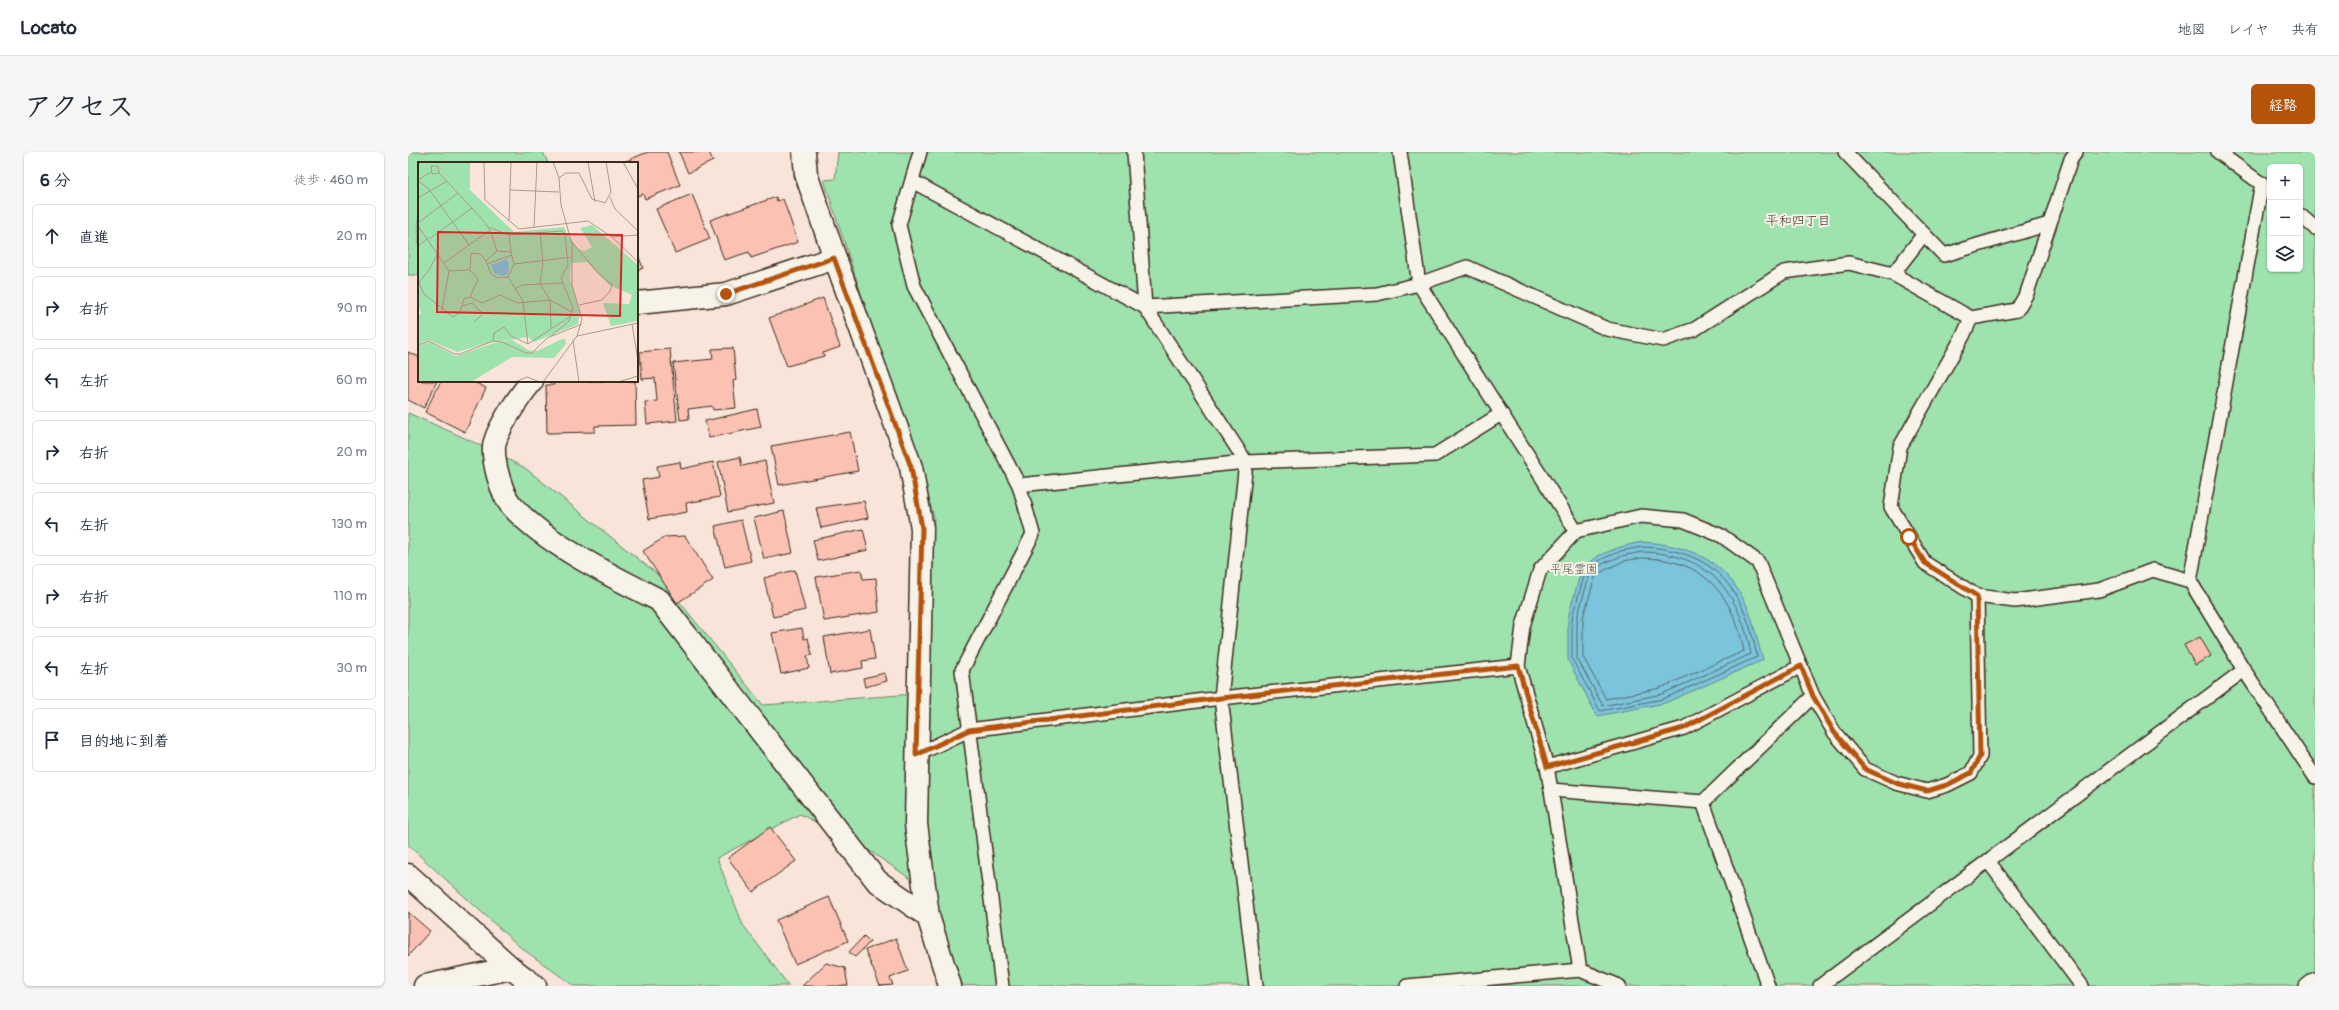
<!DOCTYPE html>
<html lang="ja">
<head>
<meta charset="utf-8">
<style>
  body { margin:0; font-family:Pangolin,"Klee One",sans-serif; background:#f6f6f7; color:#1f2937 }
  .controls { position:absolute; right:12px; top:12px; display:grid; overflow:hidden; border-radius:6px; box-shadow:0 1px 3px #0004 }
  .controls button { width:36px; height:36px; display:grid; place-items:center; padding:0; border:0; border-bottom:1px solid #e0e1e3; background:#fff; color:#1f2937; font:20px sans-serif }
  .stop { position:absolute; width:12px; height:12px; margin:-9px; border:3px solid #b45309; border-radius:50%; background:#fff }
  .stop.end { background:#b45309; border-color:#fff; box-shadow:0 1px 4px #0008 }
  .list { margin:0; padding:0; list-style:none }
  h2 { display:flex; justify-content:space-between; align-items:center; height:52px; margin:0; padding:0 16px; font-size:17px }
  h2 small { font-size:13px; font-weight:400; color:#747a83 }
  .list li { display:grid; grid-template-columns:26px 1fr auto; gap:12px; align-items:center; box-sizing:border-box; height:64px; margin:0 8px 8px; padding:0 8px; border:1px solid #e0e1e3; border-radius:6px }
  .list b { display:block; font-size:15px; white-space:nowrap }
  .list em { font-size:13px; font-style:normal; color:#747a83 }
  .icon { flex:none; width:22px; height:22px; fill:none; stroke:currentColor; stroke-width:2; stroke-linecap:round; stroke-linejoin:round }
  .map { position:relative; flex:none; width:1907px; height:834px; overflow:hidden; border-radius:6px }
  header { display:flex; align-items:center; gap:24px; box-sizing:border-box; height:56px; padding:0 20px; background:#fff; border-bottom:1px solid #e0e1e3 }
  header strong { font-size:19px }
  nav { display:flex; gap:22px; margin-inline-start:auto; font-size:14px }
  .intro { display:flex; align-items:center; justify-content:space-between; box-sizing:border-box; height:96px; padding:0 24px }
  h1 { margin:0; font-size:28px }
  .button { padding:10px 18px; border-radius:6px; background:#b45309; color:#fff; font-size:14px; font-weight:700 }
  main { display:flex; gap:24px; padding:0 24px }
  aside { flex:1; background:#fff; border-radius:6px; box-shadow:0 1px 3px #0004 }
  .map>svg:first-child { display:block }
  .green { fill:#9ee2ae; stroke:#6c8666; fill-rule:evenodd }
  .water { fill:#7bc4dc; stroke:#618690 }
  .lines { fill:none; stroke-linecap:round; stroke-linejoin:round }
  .shore { stroke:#55686a; stroke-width:1 }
  .building { fill:#fbc2b3; stroke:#3b2a1e }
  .lane-casing { stroke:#3b2a1e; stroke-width:16 }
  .street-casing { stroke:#3b2a1e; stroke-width:25 }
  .secondary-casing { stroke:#3b2a1e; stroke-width:25 }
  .lane { stroke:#f7f3e8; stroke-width:13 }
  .street { stroke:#f7f3e8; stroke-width:22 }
  .secondary { stroke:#f7f3e8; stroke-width:22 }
  .route { stroke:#b45309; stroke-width:5 }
  .labels { text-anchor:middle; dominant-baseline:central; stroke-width:4; stroke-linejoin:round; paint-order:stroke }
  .park-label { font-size:12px; fill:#545842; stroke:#f7f3e8 }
  .neighbourhood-label { font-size:13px; fill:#3b2a1e; stroke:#f7f3e8 }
  .inset-road { fill:none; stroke:#ac9a8e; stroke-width:1 }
  .view { fill:#d62828; fill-opacity:0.15; stroke:#d62828; stroke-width:2 }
  .inset-edge { fill:none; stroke:#3b2a1e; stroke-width:2 }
</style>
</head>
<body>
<header>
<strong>Locato</strong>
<nav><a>地図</a><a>レイヤ</a><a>共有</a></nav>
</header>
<div class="intro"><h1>アクセス</h1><a class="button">経路</a></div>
<main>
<aside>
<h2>6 分<small>徒歩 · 460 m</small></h2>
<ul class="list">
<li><svg class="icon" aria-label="ahead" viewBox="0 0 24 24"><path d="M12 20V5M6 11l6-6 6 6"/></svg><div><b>直進</b></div><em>20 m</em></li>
<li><svg class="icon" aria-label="right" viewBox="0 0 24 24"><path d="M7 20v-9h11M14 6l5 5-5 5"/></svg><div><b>右折</b></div><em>90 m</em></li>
<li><svg class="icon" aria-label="left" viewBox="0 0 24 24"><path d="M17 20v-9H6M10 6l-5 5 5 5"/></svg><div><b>左折</b></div><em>60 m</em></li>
<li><svg class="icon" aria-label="right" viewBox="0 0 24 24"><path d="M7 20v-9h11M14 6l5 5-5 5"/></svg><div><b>右折</b></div><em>20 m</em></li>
<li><svg class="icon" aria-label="left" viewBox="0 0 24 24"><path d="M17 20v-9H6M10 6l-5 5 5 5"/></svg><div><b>左折</b></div><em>130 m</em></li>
<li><svg class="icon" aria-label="right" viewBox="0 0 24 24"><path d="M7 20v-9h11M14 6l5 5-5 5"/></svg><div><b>右折</b></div><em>110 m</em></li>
<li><svg class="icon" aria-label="left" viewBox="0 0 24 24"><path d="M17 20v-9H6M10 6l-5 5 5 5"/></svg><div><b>左折</b></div><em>30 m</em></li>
<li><svg class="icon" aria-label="arrive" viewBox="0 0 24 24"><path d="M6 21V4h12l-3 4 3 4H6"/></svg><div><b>目的地に到着</b></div></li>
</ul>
</aside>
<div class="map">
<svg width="1907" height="834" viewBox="0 0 1907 834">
  <rect width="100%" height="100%" fill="#f8e4d8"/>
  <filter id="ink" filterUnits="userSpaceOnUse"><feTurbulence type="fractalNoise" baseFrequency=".025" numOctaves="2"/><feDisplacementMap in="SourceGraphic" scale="8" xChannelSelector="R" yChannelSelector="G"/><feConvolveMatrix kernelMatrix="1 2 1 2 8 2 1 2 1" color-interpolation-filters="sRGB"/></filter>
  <g filter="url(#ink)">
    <!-- green -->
    <g class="green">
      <polygon points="0,0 135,0 140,11 11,11 11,123 0,123"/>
      <path d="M430 0H1907V834H572L571 832 555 834 516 736 459 697 392 662 309 706 335 773 381 834H166L112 795 0 693V261L59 287 117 316 249 422 355 553 520 541 526 365 416 28 427 27ZM1862 15H1892V117H1862Z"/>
    </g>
    <!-- water -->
    <path class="water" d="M1233 390C1279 392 1317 408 1338 452 1346 469 1349 490 1355 508L1257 551 1189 564 1160 508V465L1174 416 1192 403 1212 395Z"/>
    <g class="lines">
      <!-- shore -->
      <g class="shore">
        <path d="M1234 395C1306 397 1337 437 1349 505L1255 547 1192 559 1164 507V465L1178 418 1194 407 1213 399Z"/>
        <path d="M1234 400C1301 401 1331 439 1343 502L1254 542 1195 554 1169 506V466L1182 421 1196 411 1214 404Z"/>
        <path d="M1234 406C1295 406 1325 442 1336 499L1252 536 1198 547 1175 505V466L1187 425 1199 417 1216 409Z"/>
      </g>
    </g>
    <!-- building -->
    <g class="building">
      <polygon points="240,0 259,0 272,33 237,47 235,42 229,44 229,11 213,11"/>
      <polygon points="271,0 301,0 305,9 280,21"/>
      <polygon points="284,42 302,87 267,101 248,57"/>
      <polygon points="368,45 369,49 375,47 390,90 343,106 341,100 316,108 302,68"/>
      <polygon points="229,100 235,116 229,118"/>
      <polygon points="415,146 432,195 415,201 416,204 379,214 361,166"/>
      <polygon points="325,196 328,228 325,229 328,256 305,258 304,254 280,257 281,267 272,268 265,211 305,207 304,197"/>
      <polygon points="262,197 269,269 239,272 237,250 249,249 247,226 234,227 232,200"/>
      <polygon points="0,200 11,205 11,229 29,229 16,256 0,248"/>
      <polygon points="33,229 64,229 78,236 57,280 17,260"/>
      <polygon points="146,229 227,229 228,273 187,274 187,280 139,281 138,233 146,233"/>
      <polygon points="349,257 353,275 301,286 297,269"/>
      <polygon points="442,280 450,319 371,333 363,294"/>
      <polygon points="332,305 334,314 357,309 366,351 320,360 310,310"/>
      <polygon points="272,310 273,317 305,310 312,345 278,351 279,360 241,367 234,328 251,325 249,314"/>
      <polygon points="456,349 460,366 413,376 408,356"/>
      <polygon points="376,359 385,401 356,407 346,366"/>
      <polygon points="333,368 343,409 317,415 307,374"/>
      <polygon points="455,377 460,398 410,409 405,388"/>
      <polygon points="277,384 305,428 269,451 235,399 257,385"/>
      <polygon points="387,418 397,458 365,465 356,426"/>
      <polygon points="453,418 455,427 468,426 471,460 416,469 408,425"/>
      <polygon points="394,476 396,487 400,486 404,503 399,504 401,516 373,522 364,481"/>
      <polygon points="462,477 467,507 454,509 455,516 422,522 416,485"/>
      <polygon points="1792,485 1803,504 1787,513 1776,493"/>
      <polygon points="477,521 479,529 457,535 455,526"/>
      <polygon points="362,675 388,709 345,740 320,706"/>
      <polygon points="421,745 440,789 387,812 368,768"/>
      <polygon points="0,760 22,779 0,804"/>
      <polygon points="456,784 462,790 447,805 441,800"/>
      <polygon points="488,786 500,819 482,826 485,833 472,834 457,798"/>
      <polygon points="418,811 437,816 440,834 394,834"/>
    </g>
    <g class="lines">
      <!-- lane casing -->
      <g class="lane-casing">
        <g id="lane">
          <polyline points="512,0 491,73 506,134 611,333 625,382 554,518 594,834"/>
          <polyline points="726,0 737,155 838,310 813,546 848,834"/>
          <polyline points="992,0 1011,132 1168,379"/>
          <polyline points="1437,0 1536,103 1641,72"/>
          <polyline points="1668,0 1663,7 1619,141 1609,158 1563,166 1555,184 1492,295 1483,355 1517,411 1569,444 1607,449 1691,438 1745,418 1782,429 1836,518 1907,625"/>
          <polyline points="1810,0 1862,38"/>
          <polyline points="504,29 737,155 969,142 1011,132 1059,115 1199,177 1255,188 1287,177 1376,120 1441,111 1485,122 1563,166"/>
          <polyline points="1892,63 1907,76"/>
          <polyline points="1485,122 1516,82"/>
          <polyline points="611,333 838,310 1027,303 1093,262"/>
          <polygon points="1233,364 1275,368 1314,384 1350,410 1405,544 1295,650 1143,638 1139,615 1110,514 1115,474 1132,418 1168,379"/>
          <polyline points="1782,429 1854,31"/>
          <polyline points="1405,544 1426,580 1457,617 1488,631 1519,639 1539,633 1563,621 1572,604 1569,444"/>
          <polyline points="508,603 561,578 813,546 1110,514"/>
          <polyline points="1139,615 1276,576 1393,514"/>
          <polyline points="1143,638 1172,818"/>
          <polyline points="1295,650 1360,834"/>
          <polyline points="1580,709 1674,834"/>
          <polyline points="999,834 1172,818 1211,834"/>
          <polyline points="1412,834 1836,518"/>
          <polyline points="1898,834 1907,827"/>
        </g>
      </g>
      <!-- street casing -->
      <g class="street-casing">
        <g id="street">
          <polyline points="229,151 318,142 427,106"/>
          <path d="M124 229C113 242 87 279 86 295 85 310 93 341 103 353 136 391 205 425 251 448L469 729 520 764"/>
          <polyline points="0,723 103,816 127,834"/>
          <polyline points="17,834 103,816"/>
        </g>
      </g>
      <!-- secondary casing -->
      <g class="secondary-casing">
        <polyline id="secondary" points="396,0 398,22 427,106 503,315 514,376 508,672 520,764 542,834"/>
      </g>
      <!-- lane -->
      <use href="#lane" class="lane"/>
      <!-- street -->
      <use href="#street" class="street"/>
      <!-- secondary -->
      <use href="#secondary" class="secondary"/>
    </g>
  </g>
  <g class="lines" filter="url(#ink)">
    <!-- route -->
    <polyline class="route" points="318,142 426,106 503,315 514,376 508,603 561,578 813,546 1110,514 1139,615 1276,576 1393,514 1405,544 1426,580 1457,617 1488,631 1519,639 1539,633 1563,621 1572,604 1569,444 1517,411 1501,385"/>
  </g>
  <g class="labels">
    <!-- park labels -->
    <g class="park-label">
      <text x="1166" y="417">平尾霊園</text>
    </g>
    <!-- neighbourhood labels -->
    <g class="neighbourhood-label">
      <text x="1390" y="69">平和四丁目</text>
    </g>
  </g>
  <!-- overview -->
  <g transform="translate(10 10)">
    <rect width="220" height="220" fill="#f8e4d8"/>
    <path d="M0 0H52V28L96 70 146 65 149 72 159 86 166 89 174 85 162 66 174 63 220 103V159L193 164 185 141 211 142 214 133 191 123 169 100 153 101 152 118 162 150 160 162 116 180 110 175 70 181 39 190 11 178 0 182V154L3 151 0 142ZM144 177H147L148 182 136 196 94 195 53 220H0V184L7 181 12 180 38 194 76 181 94 178 110 188 119 189Z" fill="#9ee2ae"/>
    <path d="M89 97 91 103 90 112 84 114 76 111 73 103Z" fill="#7bc4dc"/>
    <path class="inset-road" d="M66 0 67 38 101 67 170 59 194 75 220 100M135 0 141 16M170 0 177 40M205 0 220 27M21 11 14 12 13 4H20L21 11 64 57 72 68 79 89M0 18 13 10M0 19 11 27 51 83M92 28 141 30M192 35 197 47 220 69M0 36 29 19M91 59 93 0M0 61 40 31M0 64 31 109 52 108 60 117 52 135 46 137 42 150 35 155 6 132 0 118M70 65 91 73 144 69 147 72 150 103 143 116 155 146 151 159 133 174M116 65 119 0M122 71 125 100 122 122 132 138 133 166M91 73 93 90M194 75 220 73M11 77 54 46M153 79 179 110 194 123 192 129 184 138 161 143M0 84 10 76M79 89 93 90 96 102 90 115 80 116 73 112 68 99ZM26 101 72 68M69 102 94 93M96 102 154 95M52 108 53 91 63 92 68 99M90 115 105 139 110 182M1 120 11 108 20 91M97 127 104 123 144 121M52 135 64 141 82 133 100 141 132 138 154 150M44 144 54 141 65 152 56 160M24 148 31 109M214 162 220 199M159 174 220 161M155 178 161 220M75 179 76 171 86 165 93 174 110 182 153 154M0 183 11 179 37 192H42L75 179 84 180 108 191H114L129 176 164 162M97 220 109 215 122 220M125 220 159 174 164 157 154 123V82L143 43 141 16 148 11H161L174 37 187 41 193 30 188 0M200 220 220 214"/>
    <path class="view" d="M20 70 204 73 202 154 19 150Z"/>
    <rect width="220" height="220" class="inset-edge"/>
  </g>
</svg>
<div class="controls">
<button>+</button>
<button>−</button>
<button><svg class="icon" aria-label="layers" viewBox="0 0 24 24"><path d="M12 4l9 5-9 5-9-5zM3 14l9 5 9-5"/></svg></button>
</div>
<div class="stop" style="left:1501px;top:385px"></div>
<div class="stop end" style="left:318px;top:142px"></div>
</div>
</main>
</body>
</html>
